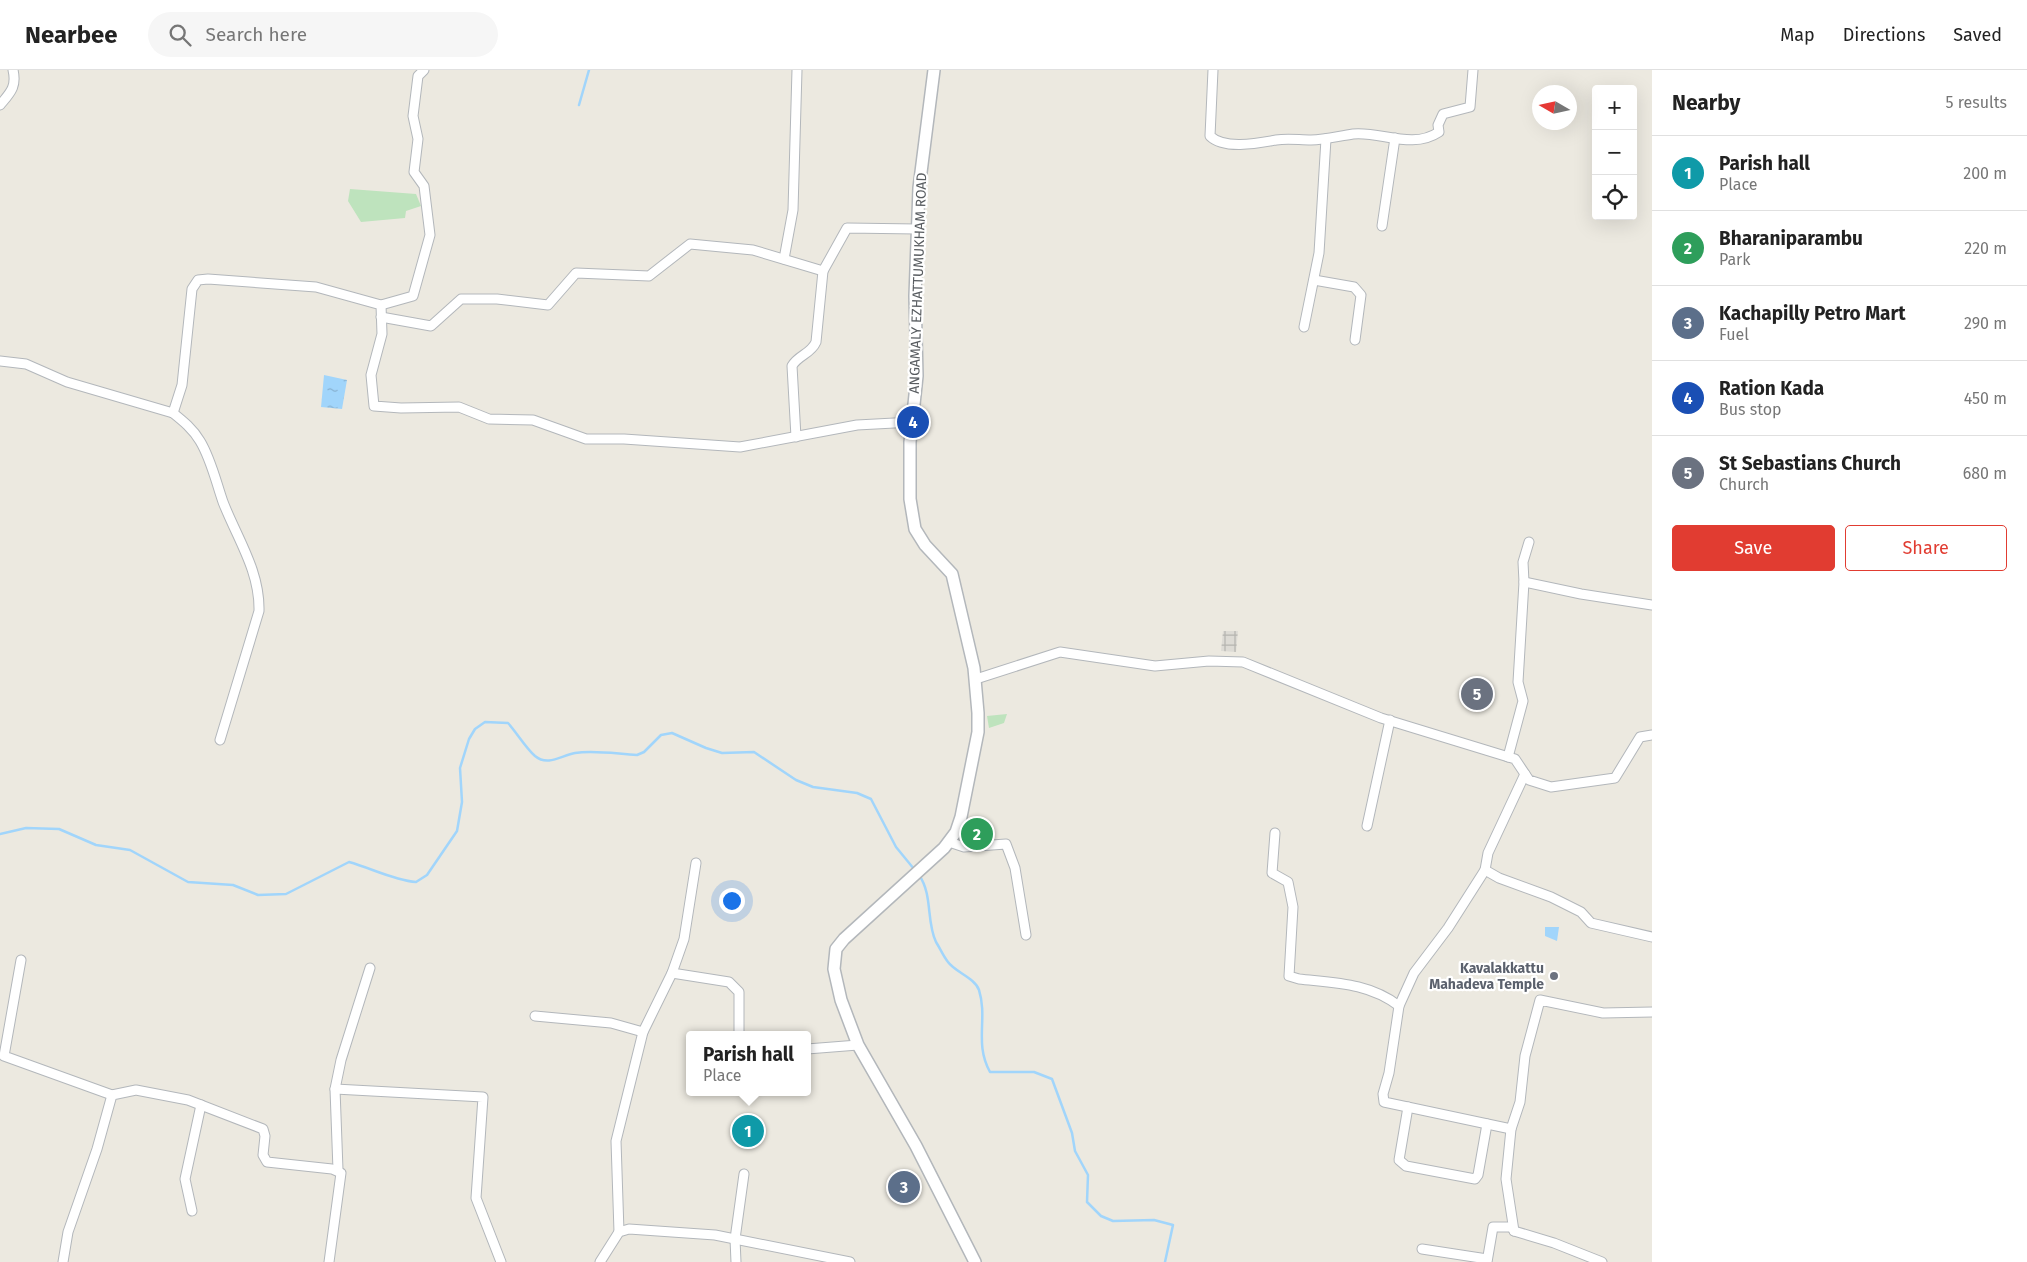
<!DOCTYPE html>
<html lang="en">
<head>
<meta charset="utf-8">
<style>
  body { margin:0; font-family:"Fira Sans",sans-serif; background:#f6f6f6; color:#222 }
  .controls { position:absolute; right:15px; top:15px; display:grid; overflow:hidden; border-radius:5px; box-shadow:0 5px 20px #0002 }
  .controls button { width:45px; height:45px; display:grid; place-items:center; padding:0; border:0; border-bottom:1px solid #e0e0e0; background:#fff; color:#222; font:25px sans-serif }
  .compass { position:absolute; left:1532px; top:15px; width:45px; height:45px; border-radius:50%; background:#fff; box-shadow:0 5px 20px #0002; rotate:279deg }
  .you { position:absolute; left:731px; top:830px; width:18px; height:18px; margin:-12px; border:4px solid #fff; border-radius:50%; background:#1a73e8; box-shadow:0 0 0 8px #1a73e833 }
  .badge { display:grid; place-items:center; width:32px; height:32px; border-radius:50%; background:#e13c31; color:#fff; font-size:16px; font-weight:700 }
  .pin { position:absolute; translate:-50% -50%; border:2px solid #fff; box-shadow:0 1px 5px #0006 }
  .popup { position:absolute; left:686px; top:961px; width:125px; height:65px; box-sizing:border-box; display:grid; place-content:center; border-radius:5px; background:#fff; filter:drop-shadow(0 1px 4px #0005); font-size:16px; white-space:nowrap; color:#767676 }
  .popup b { font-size:19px; color:#222 }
  .popup::after { content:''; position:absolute; left:50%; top:100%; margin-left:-10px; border:10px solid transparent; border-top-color:#fff }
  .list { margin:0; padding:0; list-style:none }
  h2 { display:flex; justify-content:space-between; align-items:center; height:65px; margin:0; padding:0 20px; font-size:21px }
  h2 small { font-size:16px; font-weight:400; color:#767676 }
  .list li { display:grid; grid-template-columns:32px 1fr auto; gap:15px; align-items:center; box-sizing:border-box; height:75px; padding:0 20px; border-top:1px solid #e0e0e0 }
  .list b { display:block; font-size:19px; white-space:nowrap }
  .list p { margin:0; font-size:16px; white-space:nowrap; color:#767676 }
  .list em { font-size:16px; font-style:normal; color:#767676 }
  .actions { display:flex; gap:10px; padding:15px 20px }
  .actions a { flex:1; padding:11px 0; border:1px solid #e13c31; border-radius:5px; text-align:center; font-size:18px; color:#e13c31 }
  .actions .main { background:#e13c31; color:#fff }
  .icon { flex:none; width:28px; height:28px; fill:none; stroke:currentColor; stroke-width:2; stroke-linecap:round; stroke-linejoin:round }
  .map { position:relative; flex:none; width:1652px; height:1192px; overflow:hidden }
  header { display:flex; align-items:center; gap:30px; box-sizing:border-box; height:70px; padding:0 25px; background:#fff; border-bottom:1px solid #e0e0e0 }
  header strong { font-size:24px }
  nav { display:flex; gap:28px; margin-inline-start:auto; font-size:18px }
  .search { width:350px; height:45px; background:#f6f6f6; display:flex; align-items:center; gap:12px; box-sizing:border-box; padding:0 18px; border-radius:28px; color:#767676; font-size:19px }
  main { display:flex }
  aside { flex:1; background:#fff }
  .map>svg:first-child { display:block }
  .industrial { fill:url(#industrial-grid) }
  .green { fill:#bee3bd }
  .water { fill:url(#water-ripples) }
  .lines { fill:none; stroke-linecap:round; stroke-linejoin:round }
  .stream { stroke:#a1d5fb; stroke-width:2.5 }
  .minor-casing { stroke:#b3b7bb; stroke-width:11 }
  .tertiary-casing { stroke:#b3b7bb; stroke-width:14 }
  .minor { stroke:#fff; stroke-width:9 }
  .tertiary { stroke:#fff; stroke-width:11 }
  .worship-dot { fill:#6b7280; stroke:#fff; stroke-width:2 }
  .labels { text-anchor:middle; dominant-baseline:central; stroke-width:4.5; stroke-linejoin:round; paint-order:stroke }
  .street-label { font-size:14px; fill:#595d61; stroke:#fff }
  .worship-label { font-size:14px; font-weight:bold; fill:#5b616d; stroke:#fff; text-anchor:end }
</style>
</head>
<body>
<header>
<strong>Nearbee</strong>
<div class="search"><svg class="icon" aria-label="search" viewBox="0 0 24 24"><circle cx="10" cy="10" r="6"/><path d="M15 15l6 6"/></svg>Search here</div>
<nav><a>Map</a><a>Directions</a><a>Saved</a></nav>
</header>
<main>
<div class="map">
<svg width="1652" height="1192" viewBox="0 0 1652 1192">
  <defs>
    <pattern id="industrial-grid" width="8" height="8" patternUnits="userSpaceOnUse" patternTransform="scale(1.25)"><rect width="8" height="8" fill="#dddbd5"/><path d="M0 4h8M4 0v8" fill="none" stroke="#b6b5b0"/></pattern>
    <pattern id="water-ripples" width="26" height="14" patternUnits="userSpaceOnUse" patternTransform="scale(1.25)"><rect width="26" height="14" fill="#a1d5fb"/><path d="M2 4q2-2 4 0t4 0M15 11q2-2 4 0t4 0" fill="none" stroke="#86b0cf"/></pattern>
  </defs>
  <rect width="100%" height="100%" fill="#ece9e0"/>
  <!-- industrial -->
  <polygon class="industrial" points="1223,561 1238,561 1236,582 1221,581"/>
  <!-- green -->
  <g class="green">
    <polygon points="350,119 416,124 421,136 406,141 405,148 361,152 348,131"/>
    <polygon points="1007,644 1004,653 989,658 987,646"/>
    <polygon points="988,753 987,774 972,774 963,761 970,754"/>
  </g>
  <!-- water -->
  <g class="water">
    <polygon points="324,305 347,310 342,339 321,337"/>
    <polygon points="1545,857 1559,857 1557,871 1545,866"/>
  </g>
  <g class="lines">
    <!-- stream -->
    <g class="stream">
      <polyline points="579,35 589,0"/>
      <path d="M0 764 26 758 59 759 96 775 130 780 188 812 233 815 258 825 286 824 349 792C371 798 393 810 416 812L427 805 457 761 462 732 460 698 469 669 475 659 485 652 508 653C517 663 525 677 535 686 548 697 562 685 575 683 595 680 617 684 637 685L644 682 661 665 672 663 706 678 722 683 754 682 796 710 813 717 857 723 871 729 896 777 914 799"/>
      <path d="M919 805C933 825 926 851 936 872 940 878 943 886 948 892 955 902 975 908 979 920 988 949 974 973 990 1002H1034L1052 1009 1072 1063 1075 1081 1088 1105 1087 1132 1101 1146 1113 1151 1154 1150 1173 1155 1165 1192"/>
    </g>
    <!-- minor casing -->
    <g class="minor-casing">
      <g id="minor">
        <path d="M1213 0 1210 66C1224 80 1259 73 1276 70 1288 68 1299 70 1311 70 1325 70 1339 66 1353 64 1381 61 1412 80 1439 62L1438 55 1443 44 1470 37 1473 0"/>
        <path d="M0 35C10 23 17 17 13 0"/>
        <polyline points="1382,156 1395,68"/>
        <polyline points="784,189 793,140 797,0"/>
        <polyline points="1314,210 1354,217 1361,225 1355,270"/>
        <polyline points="381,235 413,226 430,165 424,116 414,102 418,69 413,46 418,6 424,0"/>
        <polyline points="381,247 431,256 461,229 497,229 548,235 576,203 649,206 690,174 753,180 823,201 847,158 917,159"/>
        <polyline points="1304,257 1319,183 1326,69"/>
        <path d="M0 291 26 294 67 312 173 343C183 351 193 359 200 371 211 389 216 412 223 432 237 468 260 501 259 541L220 670"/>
        <polyline points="173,343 182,315 192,219 198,210 208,209 316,217 381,235 382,264 371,305 374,336 401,338 459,337 489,349 533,350 586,369 624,369 740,377 857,355 913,352"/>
        <path d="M796 367 792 296C798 285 811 284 816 272L823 201"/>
        <polyline points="1524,512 1581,524 1652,535"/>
        <polyline points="976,609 1060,582 1155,596 1209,591 1243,592 1381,648 1515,689 1529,710 1551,717 1615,708 1640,667 1652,665"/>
        <polyline points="1508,687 1523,631 1518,612 1524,512 1523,492 1529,472"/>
        <polyline points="1525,704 1488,783 1485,800 1499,808 1551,827 1581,842 1591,853 1652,867"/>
        <polyline points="1367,756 1390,650"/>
        <path d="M1275 763 1272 803 1288 812 1293 837 1289 906 1299 909C1335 913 1369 913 1399 936"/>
        <polyline points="949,772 964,777 1006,774 1015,798 1026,865"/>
        <polyline points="1485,800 1448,858 1414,903 1399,936 1389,1003 1383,1024 1384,1032 1511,1059"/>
        <polyline points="21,890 4,986 112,1025"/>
        <polyline points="672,903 729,912 739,922 739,964 741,965"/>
        <polyline points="535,946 611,953 643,962"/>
        <polyline points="807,979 858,975"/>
        <polyline points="335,1019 483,1027 476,1128 501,1192"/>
        <polyline points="1408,1037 1399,1090 1406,1096 1475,1109 1478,1105 1487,1054"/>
        <polyline points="338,1100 335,1019 341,990 370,898"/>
        <polyline points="192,1141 185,1109 201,1035"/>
        <polyline points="619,1162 616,1071 643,962 672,903 684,869 696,793"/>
        <polyline points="1422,1179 1487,1189"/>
        <polyline points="63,1192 68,1162 97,1079 112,1025 136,1020 188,1030 263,1059 265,1066 263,1085 267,1092 332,1099 341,1103 329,1192"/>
        <polyline points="600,1192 619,1162 629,1159 715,1165 850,1192"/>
        <polyline points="736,1192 735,1169 744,1104"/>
        <polyline points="1487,1192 1493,1157 1512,1157 1514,1161"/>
        <polyline points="1602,1192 1554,1173 1514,1161 1506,1109 1511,1059 1520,1032 1525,986 1540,930 1603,943 1652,942"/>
      </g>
    </g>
    <!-- tertiary casing -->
    <g class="tertiary-casing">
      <polyline id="tertiary" points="934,0 919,118 915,226 917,306 910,372 910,429 915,459 925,475 952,504 974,598 978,643 978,662 961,747 956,762 944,778 844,869 836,879 834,899 841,930 858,975 916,1076 975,1192"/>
    </g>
    <!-- minor -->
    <use href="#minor" class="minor"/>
    <!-- tertiary -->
    <use href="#tertiary" class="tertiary"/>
  </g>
  <!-- markers -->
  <circle class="worship-dot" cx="1554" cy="906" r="5"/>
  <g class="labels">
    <!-- street labels -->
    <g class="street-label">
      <text transform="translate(918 213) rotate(-88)">ANGAMALY EZHATTUMUKHAM ROAD</text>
    </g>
    <!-- worship labels -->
    <g class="worship-label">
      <text x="1544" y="898">Kavalakkattu<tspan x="1544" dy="16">Mahadeva Temple</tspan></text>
    </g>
  </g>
</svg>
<div class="controls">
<button>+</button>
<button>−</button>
<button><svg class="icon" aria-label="locate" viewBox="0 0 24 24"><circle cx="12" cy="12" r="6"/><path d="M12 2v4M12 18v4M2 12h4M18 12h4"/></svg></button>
</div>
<svg class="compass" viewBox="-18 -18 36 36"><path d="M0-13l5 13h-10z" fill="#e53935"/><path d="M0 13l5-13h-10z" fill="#767676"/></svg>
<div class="you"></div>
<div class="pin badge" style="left:748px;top:1061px;background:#0f9aa8">1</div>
<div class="popup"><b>Parish hall</b>Place</div>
<div class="pin badge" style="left:977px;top:764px;background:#2e9e5b">2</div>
<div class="pin badge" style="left:904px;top:1117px;background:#5c6f8a">3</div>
<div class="pin badge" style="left:913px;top:352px;background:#1a4fb4">4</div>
<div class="pin badge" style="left:1477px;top:624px;background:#6b7280">5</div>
</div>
<aside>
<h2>Nearby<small>5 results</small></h2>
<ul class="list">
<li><span class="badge" style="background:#0f9aa8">1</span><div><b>Parish hall</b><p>Place</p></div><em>200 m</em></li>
<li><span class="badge" style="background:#2e9e5b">2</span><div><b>Bharaniparambu</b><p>Park</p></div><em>220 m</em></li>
<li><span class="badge" style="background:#5c6f8a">3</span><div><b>Kachapilly Petro Mart</b><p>Fuel</p></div><em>290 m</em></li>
<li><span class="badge" style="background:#1a4fb4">4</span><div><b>Ration Kada</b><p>Bus stop</p></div><em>450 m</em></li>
<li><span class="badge" style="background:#6b7280">5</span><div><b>St Sebastians Church</b><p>Church</p></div><em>680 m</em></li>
</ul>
<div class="actions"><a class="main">Save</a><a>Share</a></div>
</aside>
</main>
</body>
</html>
